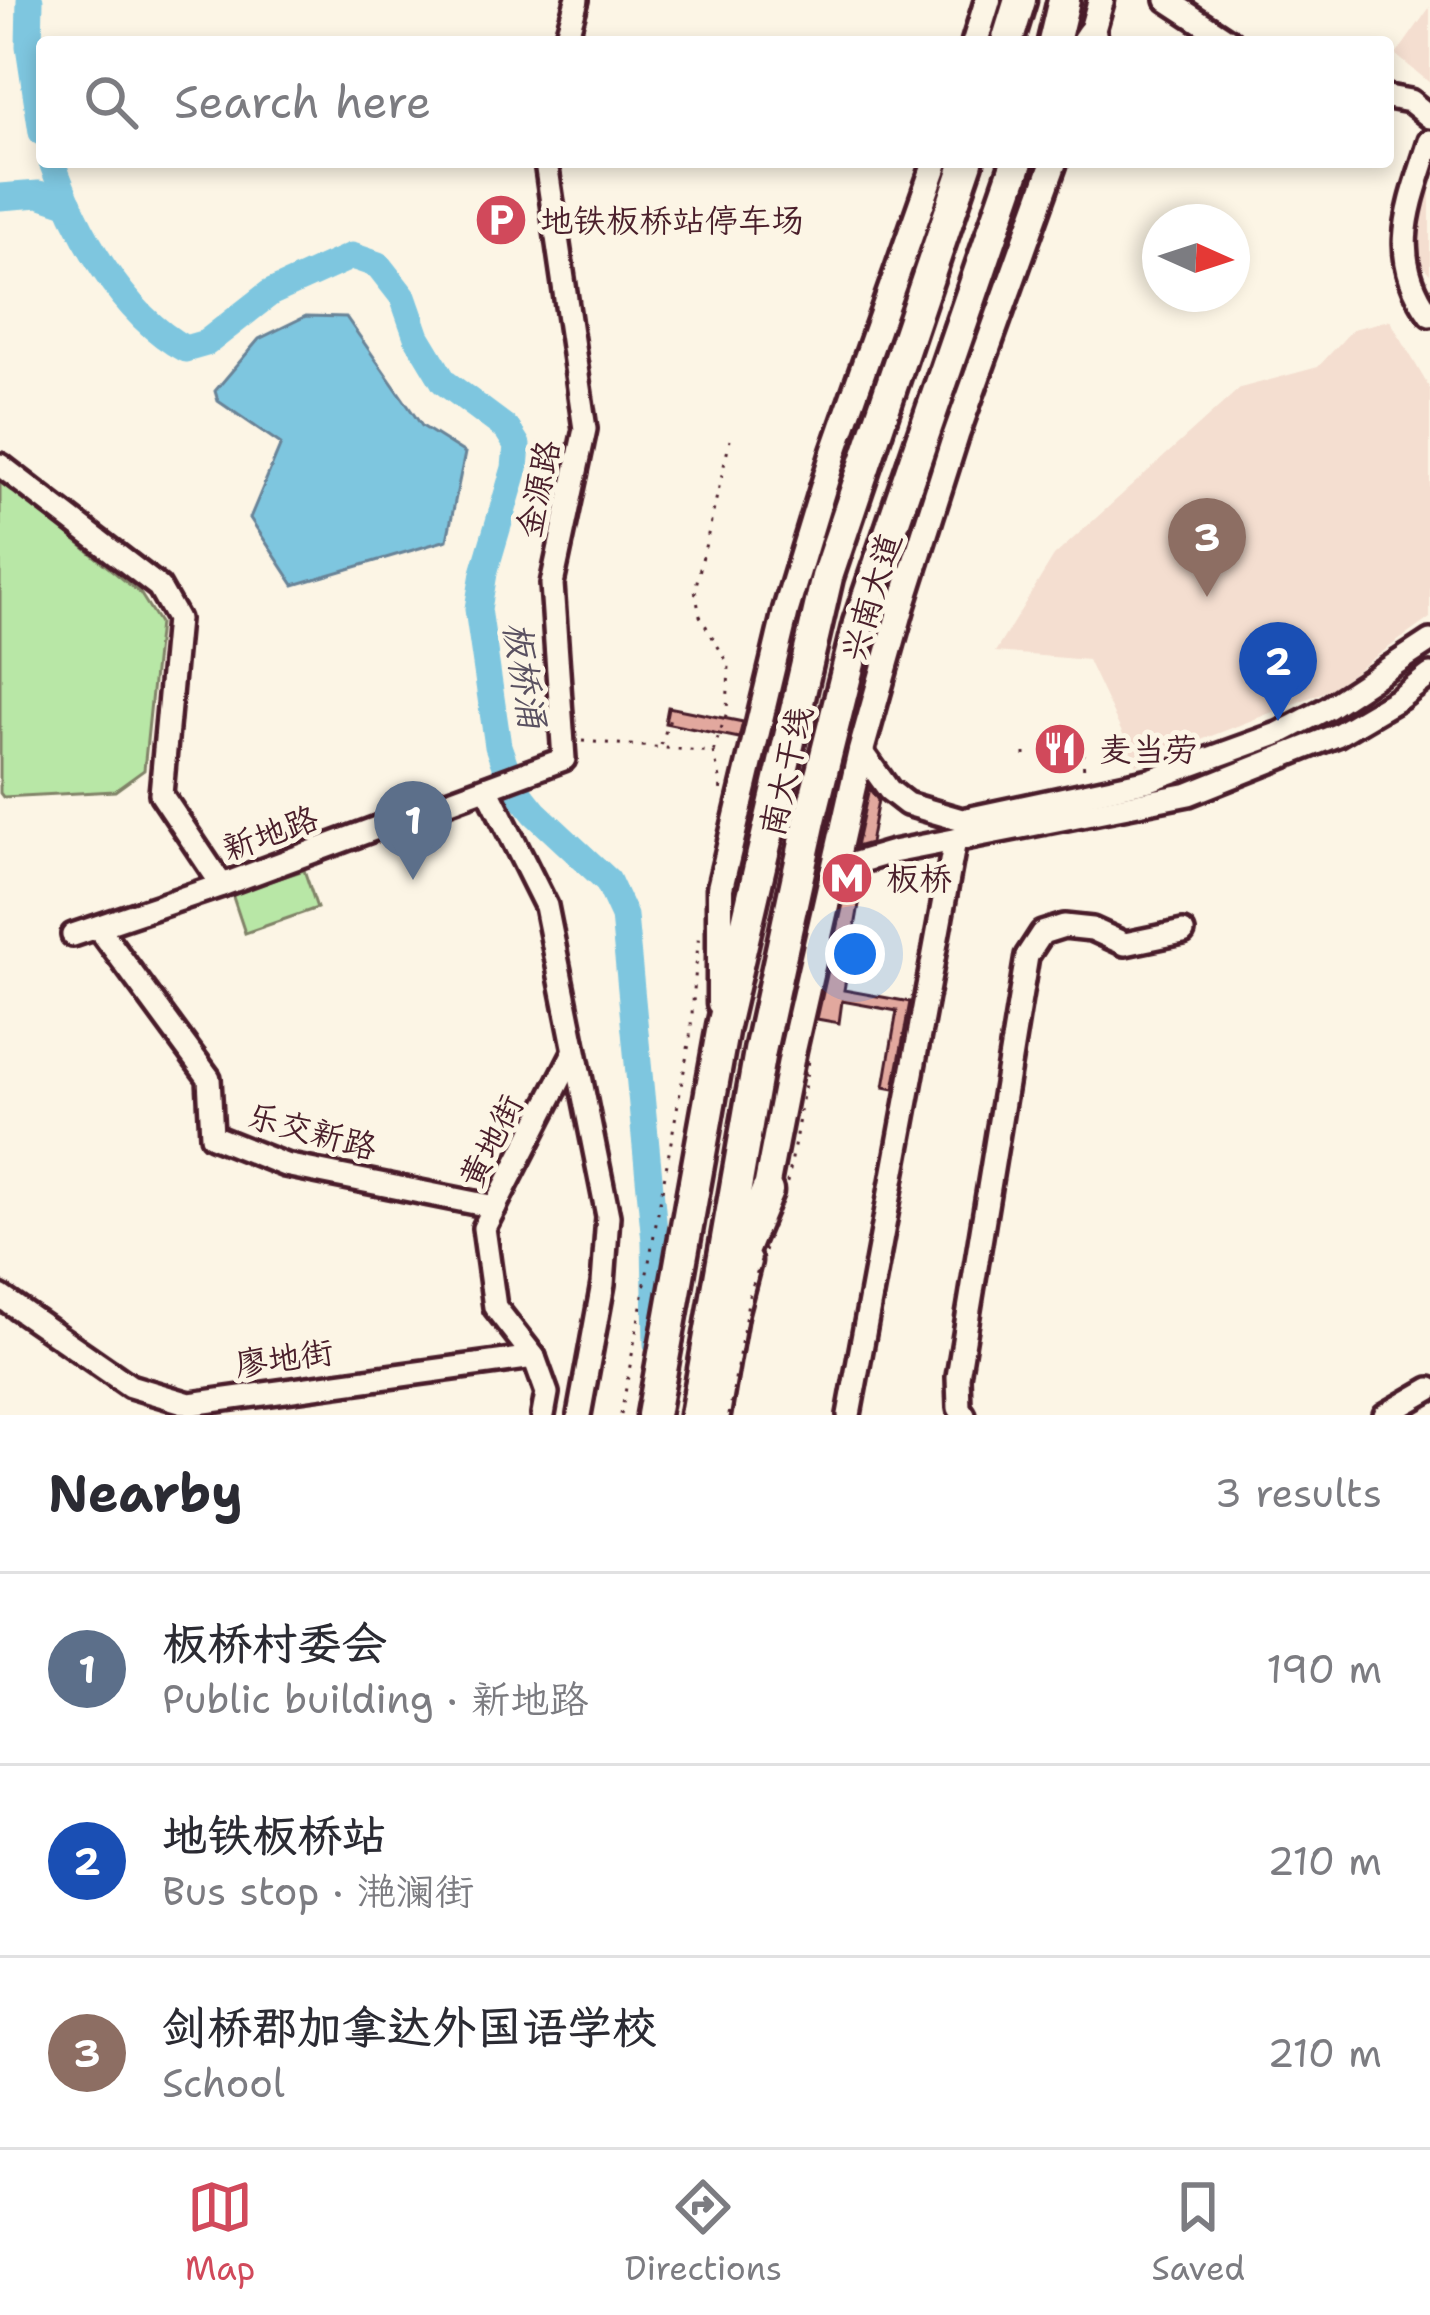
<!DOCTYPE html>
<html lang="en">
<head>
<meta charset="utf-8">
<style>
  body { margin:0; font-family:"Shantell Sans","LXGW WenKai TC",sans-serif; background:#f7f7f7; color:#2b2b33 }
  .compass { position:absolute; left:1142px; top:204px; width:108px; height:108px; border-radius:50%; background:#fff; box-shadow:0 6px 18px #0003; rotate:93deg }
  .you { position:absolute; left:855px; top:954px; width:42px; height:42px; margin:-30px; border:9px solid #fff; border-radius:50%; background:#1a73e8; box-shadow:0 0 0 18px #1a73e833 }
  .badge { display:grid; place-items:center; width:78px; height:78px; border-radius:50%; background:#d1495b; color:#fff; font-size:39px; font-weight:700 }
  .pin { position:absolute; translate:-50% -99px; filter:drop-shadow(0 3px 6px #0008) }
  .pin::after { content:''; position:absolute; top:63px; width:42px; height:36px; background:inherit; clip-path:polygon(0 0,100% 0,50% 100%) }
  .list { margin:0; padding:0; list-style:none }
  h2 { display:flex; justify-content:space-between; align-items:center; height:156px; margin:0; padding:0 48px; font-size:51px }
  h2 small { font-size:39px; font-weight:400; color:#7c7c81 }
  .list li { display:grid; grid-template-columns:78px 1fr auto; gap:36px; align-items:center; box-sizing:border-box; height:192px; padding:0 48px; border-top:3px solid #e1e1e2 }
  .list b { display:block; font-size:45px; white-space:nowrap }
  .list p { margin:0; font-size:39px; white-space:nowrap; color:#7c7c81 }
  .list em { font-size:39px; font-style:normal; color:#7c7c81 }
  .icon { flex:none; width:66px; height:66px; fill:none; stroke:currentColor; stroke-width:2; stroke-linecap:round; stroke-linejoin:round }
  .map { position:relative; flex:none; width:1430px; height:1415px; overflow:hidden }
  .search { position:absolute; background:#fff; box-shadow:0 6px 18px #0003; left:36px; right:36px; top:36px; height:132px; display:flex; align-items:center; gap:30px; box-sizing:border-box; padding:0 42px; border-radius:12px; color:#7c7c81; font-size:45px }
  .sheet { height:732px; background:#fff }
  nav { display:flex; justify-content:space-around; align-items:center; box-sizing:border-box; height:168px; border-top:3px solid #e1e1e2; background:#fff; font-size:33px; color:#7c7c81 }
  nav a { display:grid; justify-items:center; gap:6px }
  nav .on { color:#d1495b }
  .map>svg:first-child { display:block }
  .built { fill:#f4ded0 }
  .green { fill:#b8e7a6; stroke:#818368; stroke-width:3 }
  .water { fill:#7ec6df; stroke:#698397; stroke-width:3 }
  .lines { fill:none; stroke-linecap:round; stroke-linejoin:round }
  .river { stroke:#7ec6df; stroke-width:27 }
  .building { fill:#e2a89e; stroke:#4a1f2b; stroke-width:3 }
  .minor-casing { stroke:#4a1f2b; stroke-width:30 }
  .major-casing { stroke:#4a1f2b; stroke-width:33 }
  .highway-casing { stroke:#4a1f2b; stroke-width:39 }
  .path { stroke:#4a1f2b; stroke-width:3; stroke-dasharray:3 9; stroke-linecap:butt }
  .minor { stroke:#fcf5e5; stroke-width:21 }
  .major { stroke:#fcf5e5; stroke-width:24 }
  .highway { stroke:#fcf5e5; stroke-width:30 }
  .path-bridge { stroke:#4a1f2b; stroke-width:3; stroke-dasharray:3 9; stroke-linecap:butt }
  .labels { text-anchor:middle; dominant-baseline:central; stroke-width:10; stroke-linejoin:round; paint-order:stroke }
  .poi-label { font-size:33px; fill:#4a1f2b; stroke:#fcf5e5; text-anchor:start }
  .street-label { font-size:33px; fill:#4a1f2b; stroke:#fcf5e5 }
  .water-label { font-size:36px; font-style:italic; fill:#5a5161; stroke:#fcf5e5 }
</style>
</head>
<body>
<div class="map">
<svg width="1430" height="1415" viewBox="0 0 1430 1415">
  <rect width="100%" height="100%" fill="#fcf5e5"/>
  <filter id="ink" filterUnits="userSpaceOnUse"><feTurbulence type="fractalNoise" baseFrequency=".00833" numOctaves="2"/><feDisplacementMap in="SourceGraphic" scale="24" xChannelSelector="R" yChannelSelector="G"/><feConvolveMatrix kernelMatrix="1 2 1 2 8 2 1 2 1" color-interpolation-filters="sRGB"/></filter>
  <g filter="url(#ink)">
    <!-- built -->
    <g class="built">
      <polygon points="1430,7 1430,83 1396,55"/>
      <polygon points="1430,157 1430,274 1418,261 1414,232"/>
      <polygon points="1390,320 1430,389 1430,618 1329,690 1137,765 1088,660 995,652 1054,556 1240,388 1318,367 1353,329"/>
    </g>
    <!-- green -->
    <g class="green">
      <polygon points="0,479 140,593 159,623 144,770 115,791 3,797 0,793"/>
      <polygon points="304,870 317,908 245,933 232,894"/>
    </g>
    <!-- water -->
    <polygon class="water" points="306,316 346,317 422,426 465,453 447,540 294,585 250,518 281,444 218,401 215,391 259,339"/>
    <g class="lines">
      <!-- river -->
      <g class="river">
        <polyline points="30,0 29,46 42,132"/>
        <path d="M52 162C75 229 121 314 185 349L206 343 270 293 352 256 378 265 403 297 417 337 444 382 507 429 517 445 515 468 484 573 478 609 498 746 511 783 535 813 608 881 624 916 655 1241 657 1344"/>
        <polyline points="0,197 39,194 69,204"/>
      </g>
    </g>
    <!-- building -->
    <g class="building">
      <polygon points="668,707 743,722 739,738 665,723"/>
      <polygon points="869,788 878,800 870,843 856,847"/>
      <polygon points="864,876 844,990 910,1002 894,1089 884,1087 897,1011 842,1001 839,1023 817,1019 847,886"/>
    </g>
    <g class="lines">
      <!-- minor casing -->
      <g class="minor-casing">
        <g id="minor">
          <polyline points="1167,0 1231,42"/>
          <polyline points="565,42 577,0"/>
          <polyline points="1388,97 1410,101 1430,117"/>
          <path d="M1430 141C1410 205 1386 255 1430 315"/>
          <polyline points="0,465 159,587 177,619 161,794 222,885"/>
          <polyline points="861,751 889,790 907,804 962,820 1150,780 1280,733 1328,708 1430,641"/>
          <polyline points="488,790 546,906 608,1216 603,1284 579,1415"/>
          <polyline points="832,879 852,864 893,852 1189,794 1337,735 1400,698 1430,675"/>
          <polyline points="98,927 209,1078 212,1136 285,1165 495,1207"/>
          <polyline points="73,935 222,885 564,759 552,584 585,429 546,162"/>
          <polyline points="0,1296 130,1386 190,1404 534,1357"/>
          <polyline points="543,1415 547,1393 534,1357 495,1307 484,1228 574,1052"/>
          <polyline points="849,1415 955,840"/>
          <polyline points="964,1415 959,1408 958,1377 1027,956 1042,933 1064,926 1092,929 1125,944 1183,932"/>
          <polyline points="1385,1415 1430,1389"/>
        </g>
      </g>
      <!-- major casing -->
      <g class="major-casing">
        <g id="major">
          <polyline points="975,42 988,0"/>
          <polyline points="1089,42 1101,0"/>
          <polyline points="720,1003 720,888 786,610 834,452 936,162"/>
          <polyline points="763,1204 793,1050 861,751 902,605 956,435 1054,162"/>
          <polyline points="717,1415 734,1315 748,1261"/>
        </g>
      </g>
      <!-- highway casing -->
      <g class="highway-casing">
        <g id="highway">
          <polyline points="1007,42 1020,0"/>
          <polyline points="1054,42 1064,0"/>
          <polyline points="1087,42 1091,36"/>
          <polyline points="732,1276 767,1191"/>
          <polyline points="653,1415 723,1026 827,577 967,162"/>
          <polyline points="696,1415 760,1051 810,820 859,623 1017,162"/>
        </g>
      </g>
      <!-- path -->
      <g class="path">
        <polyline points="582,741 713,752 727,712 729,665 700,616 695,590 730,440"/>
        <polyline points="661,745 670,718"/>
        <polyline points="713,752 721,782 720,798"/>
        <polyline points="1083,753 1084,775"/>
        <polyline points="1025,756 1025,745"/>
        <polyline points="621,1415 690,1038 699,931"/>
      </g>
      <!-- minor -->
      <use href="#minor" class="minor"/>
      <!-- major -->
      <use href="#major" class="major"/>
      <!-- highway -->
      <use href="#highway" class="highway"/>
      <!-- path-bridge -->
      <polyline class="path-bridge" points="729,1415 749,1296 789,1176 809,1060"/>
    </g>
  </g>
  <!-- icons -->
  <defs>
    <g id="parking-disc" transform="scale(2.7)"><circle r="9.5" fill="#d1495b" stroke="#fcf5e5"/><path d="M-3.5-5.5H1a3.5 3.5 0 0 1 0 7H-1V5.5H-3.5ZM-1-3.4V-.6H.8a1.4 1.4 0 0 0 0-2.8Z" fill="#fff"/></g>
    <g id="restaurant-disc" transform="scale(2.7)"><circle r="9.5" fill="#d1495b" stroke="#fcf5e5"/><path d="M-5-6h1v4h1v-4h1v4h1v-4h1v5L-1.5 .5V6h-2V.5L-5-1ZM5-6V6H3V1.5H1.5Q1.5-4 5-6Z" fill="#fff"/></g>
    <g id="metro-disc" transform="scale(2.7)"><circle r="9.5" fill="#d1495b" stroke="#fcf5e5"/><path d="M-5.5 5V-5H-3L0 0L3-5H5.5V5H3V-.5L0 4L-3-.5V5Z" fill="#fff"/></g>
  </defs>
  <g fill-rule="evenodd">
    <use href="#parking-disc" x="501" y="220"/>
    <use href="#restaurant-disc" x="1060" y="749"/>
    <use href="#metro-disc" x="847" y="878"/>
  </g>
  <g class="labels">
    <!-- poi labels -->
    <g class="poi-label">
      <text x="540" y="220">地铁板桥站停车场</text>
      <text x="1099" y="749">麦当劳</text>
      <text x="886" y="878">板桥</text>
    </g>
    <!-- street labels -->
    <g class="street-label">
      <text transform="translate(538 489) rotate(-78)">金源路</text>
      <text transform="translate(871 597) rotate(-73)">兴南大道</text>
      <text transform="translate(786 771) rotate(-77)">南大干线</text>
      <text transform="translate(270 833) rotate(-20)">新地路</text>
      <text transform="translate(312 1131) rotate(15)">乐交新路</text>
      <text transform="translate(491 1141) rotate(-63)">黄地街</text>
      <text transform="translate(284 1358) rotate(-8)">廖地街</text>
    </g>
    <!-- water labels -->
    <g class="water-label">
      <text transform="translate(525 675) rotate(81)">板桥涌</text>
    </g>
  </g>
</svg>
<svg class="compass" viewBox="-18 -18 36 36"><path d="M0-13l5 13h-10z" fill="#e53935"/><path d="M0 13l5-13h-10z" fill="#7c7c81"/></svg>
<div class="you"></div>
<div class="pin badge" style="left:413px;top:880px;background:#5c6f8a">1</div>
<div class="pin badge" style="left:1278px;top:721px;background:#1a4fb4">2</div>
<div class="pin badge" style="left:1207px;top:597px;background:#8d6e63">3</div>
<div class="search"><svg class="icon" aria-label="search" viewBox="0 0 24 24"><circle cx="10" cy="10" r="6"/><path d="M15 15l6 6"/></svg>Search here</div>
</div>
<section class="sheet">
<h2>Nearby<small>3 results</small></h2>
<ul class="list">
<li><span class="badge" style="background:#5c6f8a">1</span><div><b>板桥村委会</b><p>Public building · 新地路</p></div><em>190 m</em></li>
<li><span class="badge" style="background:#1a4fb4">2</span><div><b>地铁板桥站</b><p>Bus stop · 滟澜街</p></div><em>210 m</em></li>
<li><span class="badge" style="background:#8d6e63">3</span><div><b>剑桥郡加拿达外国语学校</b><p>School</p></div><em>210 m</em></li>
</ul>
</section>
<nav>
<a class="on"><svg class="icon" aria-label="map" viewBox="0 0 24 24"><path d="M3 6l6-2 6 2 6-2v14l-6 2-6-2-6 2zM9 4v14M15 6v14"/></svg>Map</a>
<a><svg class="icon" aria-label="directions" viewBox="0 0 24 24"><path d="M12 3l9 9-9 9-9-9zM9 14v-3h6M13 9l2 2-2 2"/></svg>Directions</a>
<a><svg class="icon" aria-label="saved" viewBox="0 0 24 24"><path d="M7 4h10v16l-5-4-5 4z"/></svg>Saved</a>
</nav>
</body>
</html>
